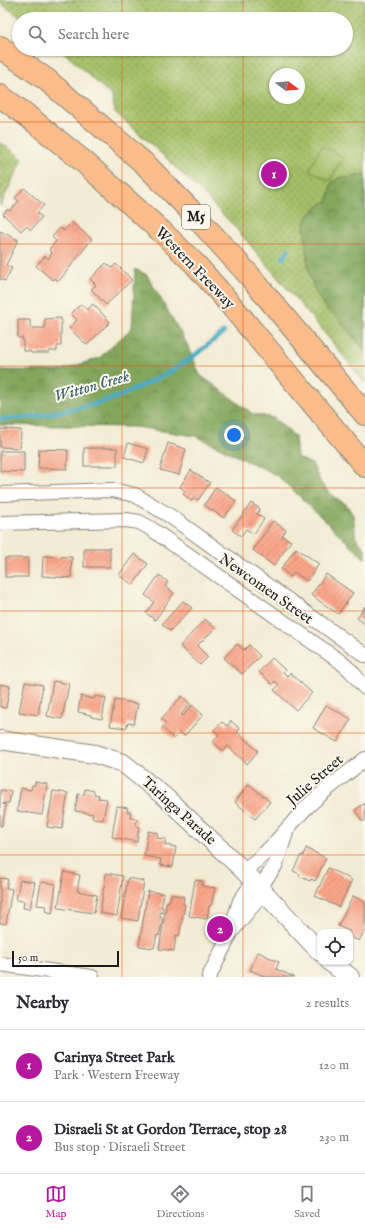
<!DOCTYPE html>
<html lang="en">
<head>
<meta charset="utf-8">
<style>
  body { margin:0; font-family:"IM FELL English",serif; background:#f7f7f7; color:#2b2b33 }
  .controls { position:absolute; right:12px; bottom:12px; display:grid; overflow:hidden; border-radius:8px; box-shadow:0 1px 3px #0004 }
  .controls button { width:36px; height:36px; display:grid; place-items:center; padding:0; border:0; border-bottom:1px solid #e1e1e2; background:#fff; color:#2b2b33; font:20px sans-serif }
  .compass { position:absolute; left:269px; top:68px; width:36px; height:36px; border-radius:50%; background:#fff; box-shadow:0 1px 3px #0004; rotate:106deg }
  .scale { position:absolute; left:12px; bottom:10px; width:107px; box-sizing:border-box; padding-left:4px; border:2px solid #1c1c1c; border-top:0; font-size:11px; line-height:14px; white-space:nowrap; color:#1c1c1c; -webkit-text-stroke:3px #fbf7ec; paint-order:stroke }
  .you { position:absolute; left:234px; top:435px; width:14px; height:14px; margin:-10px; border:3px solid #fff; border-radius:50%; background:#1a73e8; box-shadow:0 0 0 6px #1a73e833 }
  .badge { display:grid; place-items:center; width:26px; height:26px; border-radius:50%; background:#b5179e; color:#fff; font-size:13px; font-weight:700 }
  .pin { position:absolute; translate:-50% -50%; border:2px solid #fff; box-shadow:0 1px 4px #0006 }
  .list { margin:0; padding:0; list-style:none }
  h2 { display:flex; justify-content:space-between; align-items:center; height:52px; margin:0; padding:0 16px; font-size:17px }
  h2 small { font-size:13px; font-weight:400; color:#7c7c81 }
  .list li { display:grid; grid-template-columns:26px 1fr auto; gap:12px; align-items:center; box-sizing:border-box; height:72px; padding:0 16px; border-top:1px solid #e1e1e2 }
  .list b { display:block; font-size:15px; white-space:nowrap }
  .list p { margin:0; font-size:13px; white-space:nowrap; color:#7c7c81 }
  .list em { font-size:13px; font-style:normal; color:#7c7c81 }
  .icon { flex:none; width:22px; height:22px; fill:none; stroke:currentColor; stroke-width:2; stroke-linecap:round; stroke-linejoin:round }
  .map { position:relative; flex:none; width:365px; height:977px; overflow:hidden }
  .search { position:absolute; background:#fff; box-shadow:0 1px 3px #0004; left:12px; right:12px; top:12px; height:44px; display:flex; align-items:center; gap:10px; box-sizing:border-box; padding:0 14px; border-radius:22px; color:#7c7c81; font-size:15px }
  .sheet { height:196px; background:#fff }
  nav { display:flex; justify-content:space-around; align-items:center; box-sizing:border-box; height:56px; border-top:1px solid #e1e1e2; background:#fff; font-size:11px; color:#7c7c81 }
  nav a { display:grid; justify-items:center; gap:2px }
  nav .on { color:#b5179e }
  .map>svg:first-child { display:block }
  .grass { fill:url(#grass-dots); stroke:#606e41; fill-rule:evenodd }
  .forest { fill:url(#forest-crowns); stroke:#4f613c }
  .garden { fill:#a3bf66; stroke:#606e41 }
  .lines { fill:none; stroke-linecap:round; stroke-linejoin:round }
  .stream { stroke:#48aac7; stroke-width:4.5 }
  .building { fill:url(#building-hatch) }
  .minor-casing { stroke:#888478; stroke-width:16 }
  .tertiary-casing { stroke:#888478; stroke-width:20 }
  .motorway-casing { stroke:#888478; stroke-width:24 }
  .minor { stroke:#fff; stroke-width:14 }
  .tertiary { stroke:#fff; stroke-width:18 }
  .motorway { stroke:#f9bc8a; stroke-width:22 }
  .grid { fill:none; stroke:#e8590c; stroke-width:1; stroke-opacity:0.55 }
  .labels { text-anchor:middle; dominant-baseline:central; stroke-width:4; stroke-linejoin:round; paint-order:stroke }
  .shield { fill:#fbf7ec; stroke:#5f5e5a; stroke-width:1 }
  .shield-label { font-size:14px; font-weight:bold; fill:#1c1c1c }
  .street-label { font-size:15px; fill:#1c1c1c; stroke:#fbf7ec }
  .water-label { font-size:16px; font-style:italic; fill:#305c69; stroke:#fbf7ec }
</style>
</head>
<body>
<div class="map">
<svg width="365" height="977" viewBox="0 0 365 977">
  <defs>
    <pattern id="grass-dots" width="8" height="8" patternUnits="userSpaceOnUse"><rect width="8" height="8" fill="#a3bf66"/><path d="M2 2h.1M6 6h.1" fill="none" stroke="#849a53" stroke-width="1.8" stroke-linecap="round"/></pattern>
    <pattern id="forest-crowns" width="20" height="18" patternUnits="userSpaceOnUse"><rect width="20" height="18" fill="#82a65b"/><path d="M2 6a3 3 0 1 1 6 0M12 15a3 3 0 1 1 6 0" fill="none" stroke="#6a864a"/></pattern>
    <pattern id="building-hatch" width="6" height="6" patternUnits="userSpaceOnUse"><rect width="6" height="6" fill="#f9a488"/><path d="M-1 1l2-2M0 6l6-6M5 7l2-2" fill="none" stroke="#d58d75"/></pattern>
  </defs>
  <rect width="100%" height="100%" fill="#fbf7ec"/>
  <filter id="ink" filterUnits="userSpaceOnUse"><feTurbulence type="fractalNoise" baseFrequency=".025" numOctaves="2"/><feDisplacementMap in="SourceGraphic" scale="8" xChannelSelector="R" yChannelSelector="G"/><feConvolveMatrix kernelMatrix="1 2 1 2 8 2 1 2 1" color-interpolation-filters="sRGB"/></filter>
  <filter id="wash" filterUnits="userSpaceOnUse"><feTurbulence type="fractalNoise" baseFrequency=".012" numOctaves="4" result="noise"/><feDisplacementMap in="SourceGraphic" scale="16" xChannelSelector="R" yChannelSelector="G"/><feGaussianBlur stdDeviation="0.9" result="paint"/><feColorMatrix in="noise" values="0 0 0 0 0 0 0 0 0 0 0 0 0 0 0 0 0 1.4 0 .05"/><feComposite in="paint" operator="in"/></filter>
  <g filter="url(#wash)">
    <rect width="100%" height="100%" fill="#f3ecd5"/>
    <!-- grass -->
    <g class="grass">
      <path d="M0 0H365V383L323 331 234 226 202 193 164 156 115 112 112 96 60 49H346V19H23L0 3ZM275 74H299V98H275Z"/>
      <polygon points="0,142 23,159 0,206"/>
    </g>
    <!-- forest -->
    <g class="forest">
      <polygon points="365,174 365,351 339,319 324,306 317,295 310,278 308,265 304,227 309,215 318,207 328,200 332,182 343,177 349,178"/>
      <polygon points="135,269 147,275 187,344 200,375 253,414 274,418 295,437 297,457 312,464 321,483 335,498 346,504 353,515 356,538 365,549 365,559 278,476 196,436 135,427 0,425 0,370 59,371 99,358 132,328"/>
    </g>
    <!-- garden -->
    <polygon class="garden" points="322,146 343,157 330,181 309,170"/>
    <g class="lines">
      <!-- stream -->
      <g class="stream">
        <polyline points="283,258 289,249"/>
        <polyline points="0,419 34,417 95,404 120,396 166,374 190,359 224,332"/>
      </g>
    </g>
    <g id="blocks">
      <!-- building -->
      <g class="building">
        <polygon points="24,188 44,205 37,213 42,217 31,230 26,226 21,231 3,214 8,209 10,211 19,201 15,198"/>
        <polygon points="71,222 92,239 59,281 54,278 53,280 36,266 45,256 48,259 52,253 49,250 56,241 52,237 60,228 64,231"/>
        <polygon points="0,231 18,240 6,265 12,268 5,281 0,279"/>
        <polygon points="106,263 112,268 116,264 132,280 106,305 91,289 96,285 90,279"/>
        <polygon points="81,304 87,310 93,304 110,322 87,345 69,328 77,320 71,314"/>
        <polygon points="61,318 61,346 57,346 57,351 49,351 49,353 31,353 30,351 23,351 23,338 18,338 18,320 30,320 30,328 45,328 45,319"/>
        <polygon points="0,429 21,430 20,448 0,447"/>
        <polygon points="128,443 148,449 144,463 124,457"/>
        <polygon points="168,443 186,449 179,475 160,470"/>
        <rect x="84" y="448" width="33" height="18"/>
        <polygon points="39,449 68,450 67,469 38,468"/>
        <polygon points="0,451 24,451 24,472 0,471"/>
        <polygon points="191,470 210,483 198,500 194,498 192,501 183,494 185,491 180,487"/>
        <polygon points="216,487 236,501 224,518 204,505"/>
        <polygon points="251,503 260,509 257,514 264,519 254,534 246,529 241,536 232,530"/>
        <polygon points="273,521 286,530 282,536 291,541 274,566 253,550"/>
        <rect x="84" y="548" width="26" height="19"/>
        <polygon points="296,548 319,564 307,581 294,572 291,577 281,569"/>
        <polygon points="134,554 148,564 133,585 119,575"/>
        <polygon points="43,556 72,557 71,578 42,576"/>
        <rect x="5" y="558" width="23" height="19"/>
        <polygon points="326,574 353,593 338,614 311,595"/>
        <polygon points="159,575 168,582 165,586 174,593 155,620 146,613 154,602 145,595"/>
        <polygon points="183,601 192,608 170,631 162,624"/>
        <polygon points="365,606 365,624 357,618"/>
        <polygon points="205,619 215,628 197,646 208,657 200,665 180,646"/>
        <polygon points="237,644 244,650 249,645 260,656 242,674 224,658"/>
        <polygon points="272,658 285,670 283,672 287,676 290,673 312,693 296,710 274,690 279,685 275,681 272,684 259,672"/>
        <polygon points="53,681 69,684 62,719 47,716"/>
        <polygon points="25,682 43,685 38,715 19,712"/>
        <polygon points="0,684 10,686 6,708 0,707"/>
        <polygon points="81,696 94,699 95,696 106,698 102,719 91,717 91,715 78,712"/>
        <polygon points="182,696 190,704 181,714 183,716 192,705 203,715 184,736 180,732 174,739 162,728 166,723 161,719"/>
        <polygon points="115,700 138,704 134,724 128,723 126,728 110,726"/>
        <polygon points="326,705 351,719 337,742 313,728"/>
        <polygon points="231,721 240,729 237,732 258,751 247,764 228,746 223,751 213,742 219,735 214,730 222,722 227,726"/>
        <polygon points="35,782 47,784 42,815 17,811 21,788 31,790 32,785 35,785"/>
        <polygon points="249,784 270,802 255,819 235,802"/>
        <polygon points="85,789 94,791 94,794 99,795 98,798 107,799 103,820 92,818 93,814 75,811 78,794 84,795"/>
        <polygon points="0,790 11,791 9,803 4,803 3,804 6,805 2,826 0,826"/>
        <polygon points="53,791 68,793 62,829 47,827"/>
        <polygon points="365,803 365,820 363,822 355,810"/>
        <polygon points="117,806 128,808 127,812 131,812 130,818 137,819 136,826 139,827 137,842 112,837"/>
        <polygon points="148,831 158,833 157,838 166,839 165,845 176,847 173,867 160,865 161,859 144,856"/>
        <polygon points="306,848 326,858 315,881 311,879 310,881 299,876 300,874 293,871 301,855 303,856"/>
        <polygon points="328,868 352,880 339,907 315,896"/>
        <polygon points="64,872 80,875 77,891 97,895 94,913 58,908"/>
        <polygon points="106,873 123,876 117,916 100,913"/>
        <polygon points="0,878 8,879 6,888 12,889 6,924 0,923"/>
        <polygon points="128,878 144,881 138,921 121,918"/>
        <polygon points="20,880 35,882 30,909 23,908 24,901 16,900"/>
        <polygon points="195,880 203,881 202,886 215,888 211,906 209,906 207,919 189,916"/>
        <polygon points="41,882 56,884 52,913 45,911 46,906 37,905"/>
        <polygon points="148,891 164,894 161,907 163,907 163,913 160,912 160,917 163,918 159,936 157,935 154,948 139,946"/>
        <polygon points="171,894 184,897 183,904 185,905 179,936 176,935 174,951 159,949 167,902 169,902"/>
        <polygon points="353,896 365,902 365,929 359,941 350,937 349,931 338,926"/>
        <polygon points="258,952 279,962 276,969 294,977 266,977 250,970"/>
      </g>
    </g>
  </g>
  <g filter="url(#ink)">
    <use href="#blocks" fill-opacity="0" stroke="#888478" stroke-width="1"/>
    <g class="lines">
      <!-- minor casing -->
      <g class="minor-casing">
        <g id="minor">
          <polyline points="0,494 112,490 135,495 170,516 365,655"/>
          <polyline points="0,523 126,520 139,522 150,528 341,662 351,671 365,688"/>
          <path d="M243 870C268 855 284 831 304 810 322 791 345 776 365 759"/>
          <polyline points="260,887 275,866 286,833"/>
          <polyline points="232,926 240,901 254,881"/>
          <polyline points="0,964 92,977"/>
          <polyline points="209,977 231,932 248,911 265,892"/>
        </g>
      </g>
      <!-- tertiary casing -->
      <g class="tertiary-casing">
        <g id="tertiary">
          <polyline points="0,740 95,754 123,763 165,797 243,870 320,952"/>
          <polyline points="330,962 350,977"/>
        </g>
      </g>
      <!-- motorway casing -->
      <g class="motorway-casing">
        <g id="motorway">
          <polyline points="0,47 47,80 145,164 189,209 248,274 365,414"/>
          <polyline points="0,96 25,114 84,162 162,232 195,264 224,297 365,466"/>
        </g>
      </g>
      <!-- minor -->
      <use href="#minor" class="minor"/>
      <!-- tertiary -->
      <use href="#tertiary" class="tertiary"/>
      <!-- motorway -->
      <use href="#motorway" class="motorway"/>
    </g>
  </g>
  <!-- grid -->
  <path class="grid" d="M122 0V19M243 0V19M122 49V977M243 49V977M0 122H365M0 244H365M0 366H365M0 488H365M0 611H365M0 733H365M0 855H365"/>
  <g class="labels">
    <!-- shield labels -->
    <rect class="shield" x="182" y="205" width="28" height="24" rx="3"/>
    <g class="shield-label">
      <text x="196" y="217">M5</text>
    </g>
    <!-- street labels -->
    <g class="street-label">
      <text transform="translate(195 268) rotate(46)">Western Freeway</text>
      <text transform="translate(266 589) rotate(35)">Newcomen Street</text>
      <text transform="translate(315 780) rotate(-41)">Julie Street</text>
      <text transform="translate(179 811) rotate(42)">Taringa Parade</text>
    </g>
    <!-- water labels -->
    <g class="water-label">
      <text transform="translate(92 387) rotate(-16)">Witton Creek</text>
    </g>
  </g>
</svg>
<div class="controls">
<button><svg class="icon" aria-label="locate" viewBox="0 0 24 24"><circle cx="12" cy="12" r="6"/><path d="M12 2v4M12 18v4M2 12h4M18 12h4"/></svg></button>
</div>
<svg class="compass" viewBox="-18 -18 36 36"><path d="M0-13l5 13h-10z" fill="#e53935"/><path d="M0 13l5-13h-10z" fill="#7c7c81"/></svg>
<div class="scale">50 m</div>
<div class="you"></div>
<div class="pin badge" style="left:274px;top:174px">1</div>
<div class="pin badge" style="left:220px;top:929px">2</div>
<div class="search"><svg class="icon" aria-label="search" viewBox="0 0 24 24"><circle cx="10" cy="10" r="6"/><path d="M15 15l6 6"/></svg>Search here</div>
</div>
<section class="sheet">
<h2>Nearby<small>2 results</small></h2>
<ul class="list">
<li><span class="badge">1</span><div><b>Carinya Street Park</b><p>Park · Western Freeway</p></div><em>120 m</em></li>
<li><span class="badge">2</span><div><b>Disraeli St at Gordon Terrace, stop 28</b><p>Bus stop · Disraeli Street</p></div><em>230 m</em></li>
</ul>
</section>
<nav>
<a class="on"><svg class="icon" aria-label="map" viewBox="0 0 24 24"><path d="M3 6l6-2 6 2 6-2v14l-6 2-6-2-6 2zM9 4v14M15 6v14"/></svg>Map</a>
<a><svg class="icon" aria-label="directions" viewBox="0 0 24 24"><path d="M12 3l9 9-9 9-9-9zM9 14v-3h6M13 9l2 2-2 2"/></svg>Directions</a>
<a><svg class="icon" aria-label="saved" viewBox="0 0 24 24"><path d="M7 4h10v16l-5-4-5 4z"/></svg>Saved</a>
</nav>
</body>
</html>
